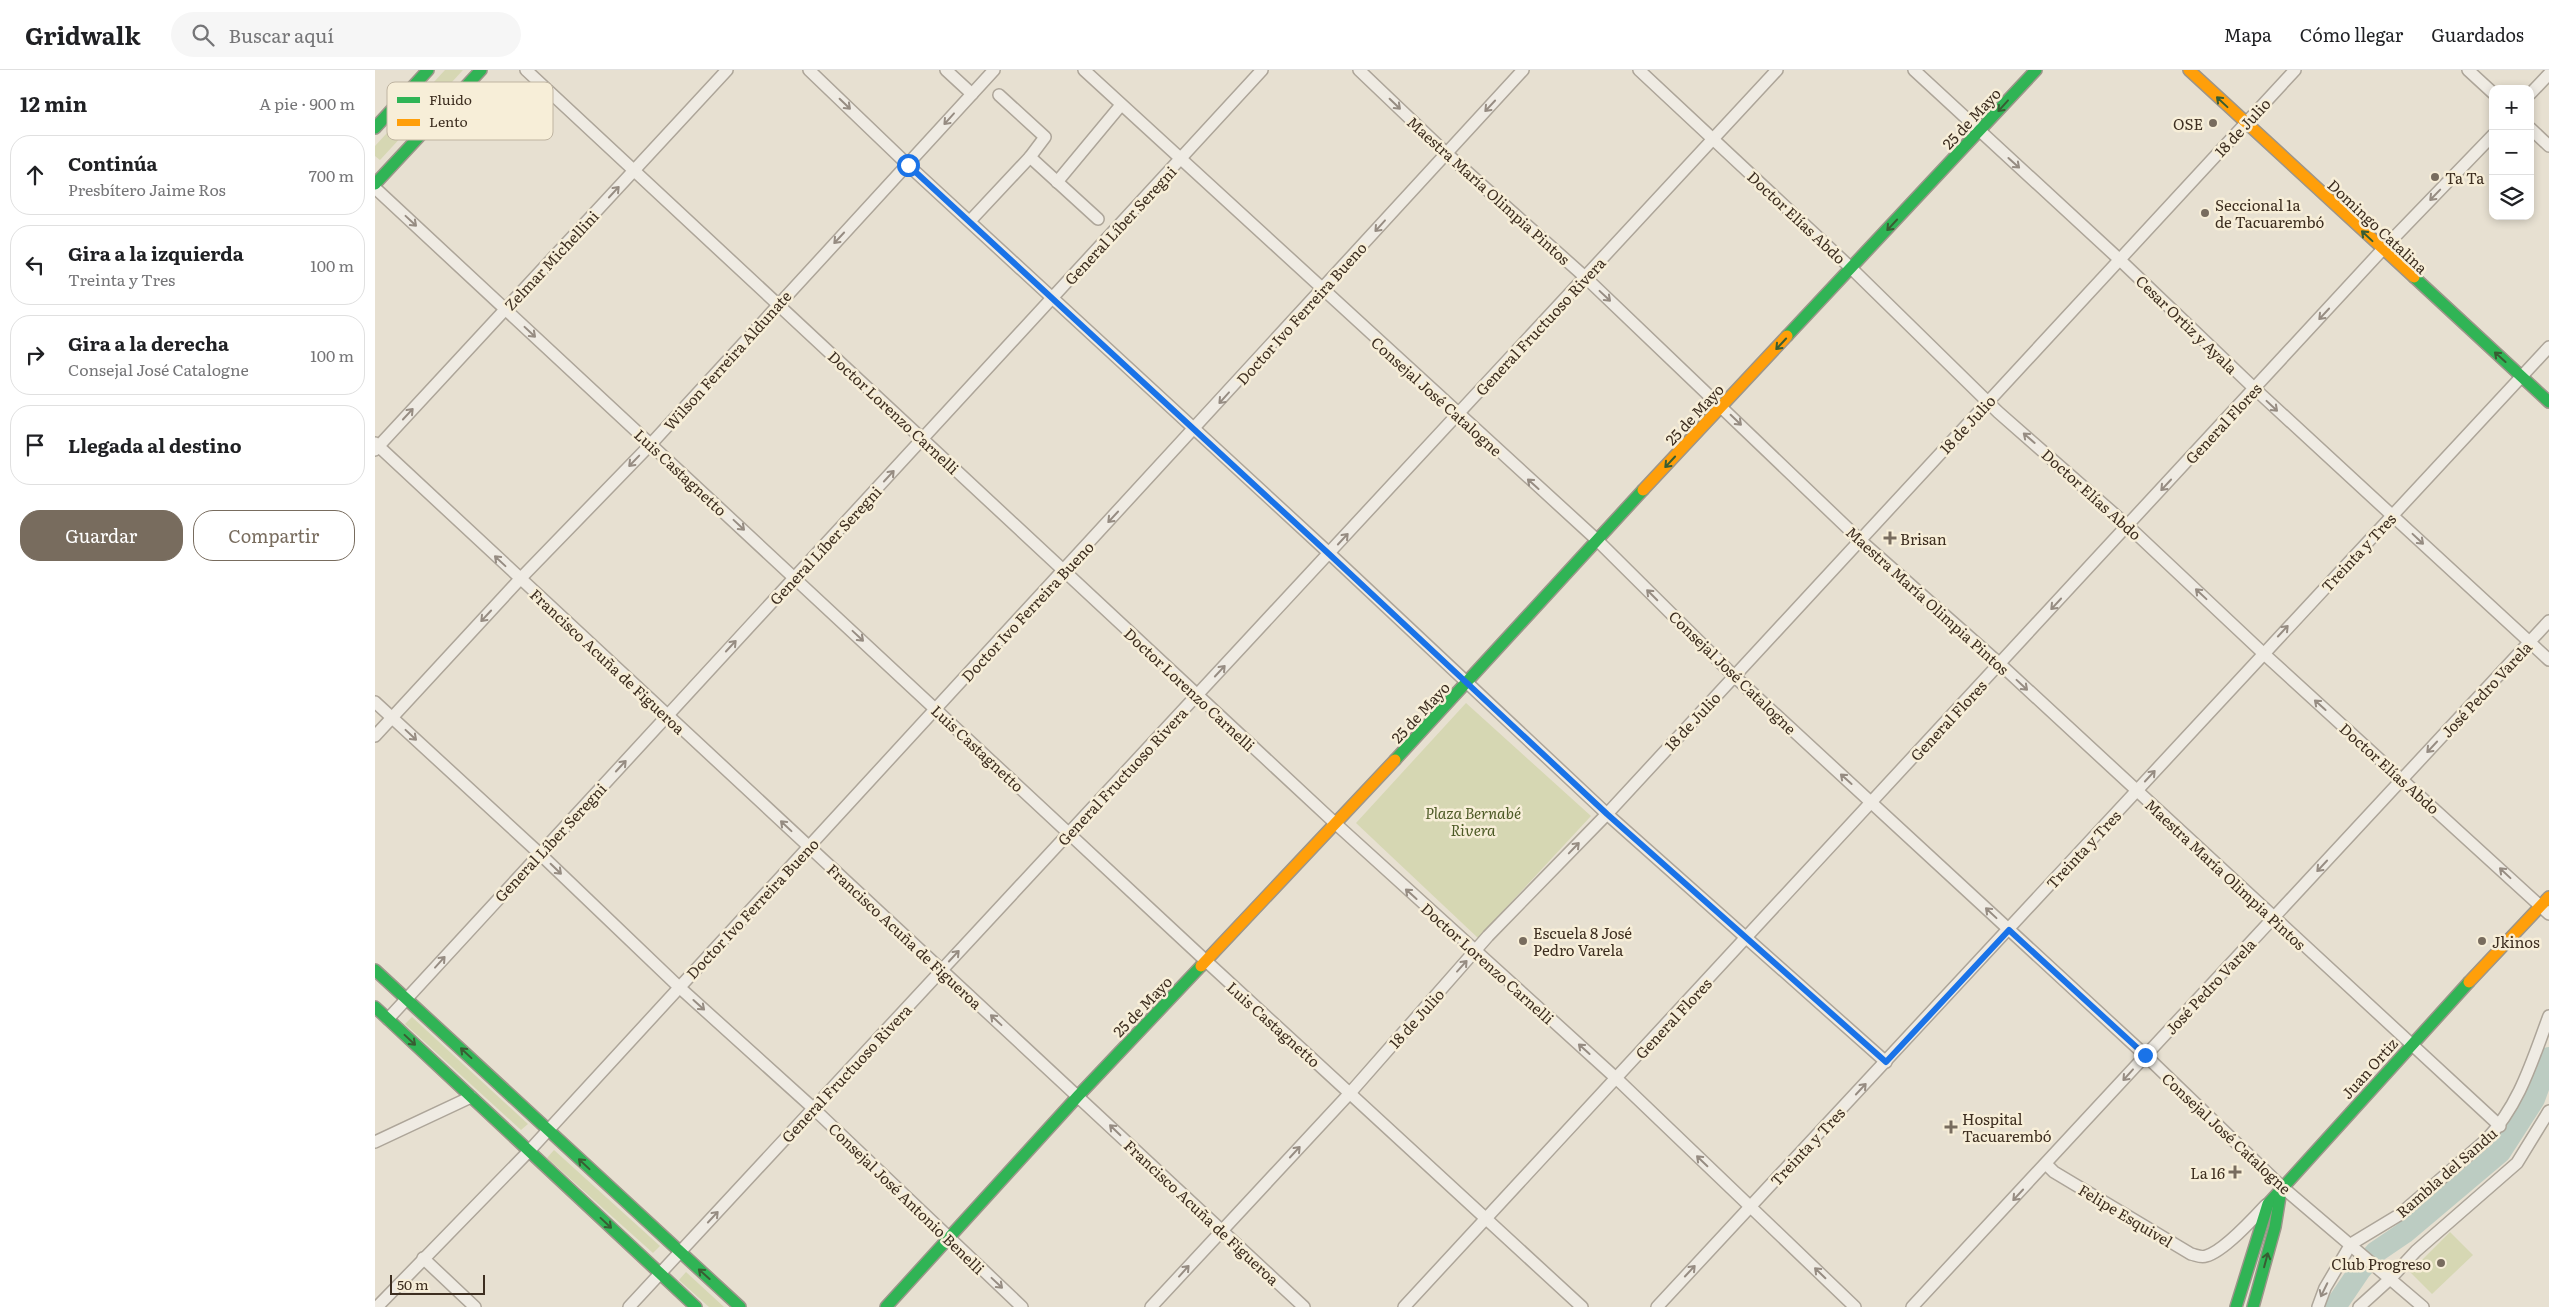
<!DOCTYPE html>
<html lang="es">
<head>
<meta charset="utf-8">
<style>
  body { margin:0; font-family:Literata,serif; background:#f6f6f6; color:#202124 }
  .controls { position:absolute; right:15px; top:15px; display:grid; overflow:hidden; border-radius:10px; box-shadow:0 2px 8px #0003 }
  .controls button { width:45px; height:45px; display:grid; place-items:center; padding:0; border:0; border-bottom:1px solid #e0e0e0; background:#fff; color:#202124; font:25px sans-serif }
  .scale { position:absolute; left:15px; bottom:12px; width:95px; box-sizing:border-box; padding-left:5px; border:2px solid #3d2e20; border-top:0; font-size:14px; line-height:18px; white-space:nowrap; color:#3d2e20; -webkit-text-stroke:4px #f7eed8; paint-order:stroke }
  .stop { position:absolute; width:15px; height:15px; margin:-11px; border:4px solid #1a73e8; border-radius:50%; background:#fff }
  .stop.end { background:#1a73e8; border-color:#fff; box-shadow:0 1px 5px #0008 }
  .list { margin:0; padding:0; list-style:none }
  h2 { display:flex; justify-content:space-between; align-items:center; height:65px; margin:0; padding:0 20px; font-size:21px }
  h2 small { font-size:16px; font-weight:400; color:#757577 }
  .list li { display:grid; grid-template-columns:32px 1fr auto; gap:15px; align-items:center; box-sizing:border-box; height:80px; margin:0 10px 10px; padding:0 10px; border:1px solid #e0e0e0; border-radius:20px }
  .list b { display:block; font-size:19px; white-space:nowrap }
  .list p { margin:0; font-size:16px; white-space:nowrap; color:#757577 }
  .list em { font-size:16px; font-style:normal; color:#757577 }
  .actions { display:flex; gap:10px; padding:15px 20px }
  .actions a { flex:1; padding:11px 0; border:1px solid #786c5e; border-radius:20px; text-align:center; font-size:18px; color:#786c5e }
  .actions .main { background:#786c5e; color:#fff }
  .icon { flex:none; width:28px; height:28px; fill:none; stroke:currentColor; stroke-width:2; stroke-linecap:round; stroke-linejoin:round }
  .map { position:relative; flex:none; width:2174px; height:1237px; overflow:hidden }
  header { display:flex; align-items:center; gap:30px; box-sizing:border-box; height:70px; padding:0 25px; background:#fff; border-bottom:1px solid #e0e0e0 }
  header strong { font-size:24px }
  nav { display:flex; gap:28px; margin-inline-start:auto; font-size:18px }
  .search { width:350px; height:45px; background:#f6f6f6; display:flex; align-items:center; gap:12px; box-sizing:border-box; padding:0 18px; border-radius:28px; color:#757577; font-size:19px }
  main { display:flex }
  aside { flex:1; background:#fff }
  .map>svg:first-child { display:block }
  .green { fill:#d6d7b3 }
  .lines { fill:none; stroke-linecap:round; stroke-linejoin:round }
  .river { stroke:#bcccc2; stroke-width:22 }
  .street-casing { stroke:#ada599; stroke-width:14 }
  .fast-casing { stroke:#9c958a; stroke-width:14 }
  .slow-casing { stroke:#9c958a; stroke-width:14 }
  .street { stroke:#efebe3; stroke-width:11 }
  .fast { stroke:#30b455; stroke-width:11 }
  .slow { stroke:#ff9f0a; stroke-width:11 }
  .oneway { stroke:#385d33 }
  .oneway2 { stroke:#968c82 }
  .route { stroke:#1a73e8; stroke-width:6 }
  .poi-dot { fill:#786c5e; stroke:#f7eed8; stroke-width:2 }
  .labels { text-anchor:middle; dominant-baseline:central; stroke-width:5; stroke-linejoin:round; paint-order:stroke }
  .street-label { font-size:15px; fill:#3d2e20; stroke:#f7eed8 }
  .poi-label { font-size:15px; fill:#3d2e20; stroke:#f7eed8; text-anchor:start }
  .park-label { font-size:15px; font-style:italic; fill:#4d5a26; stroke:#f7eed8 }
  .key { fill:#f7eed8; stroke:#bfb4a1; stroke-width:1 }
  .key-label { font-size:14px; fill:#3d2e20 }
</style>
</head>
<body>
<header>
<strong>Gridwalk</strong>
<div class="search"><svg class="icon" aria-label="search" viewBox="0 0 24 24"><circle cx="10" cy="10" r="6"/><path d="M15 15l6 6"/></svg>Buscar aquí</div>
<nav><a>Mapa</a><a>Cómo llegar</a><a>Guardados</a></nav>
</header>
<main>
<aside>
<h2>12 min<small>A pie · 900 m</small></h2>
<ul class="list">
<li><svg class="icon" aria-label="ahead" viewBox="0 0 24 24"><path d="M12 20V5M6 11l6-6 6 6"/></svg><div><b>Continúa</b><p>Presbítero Jaime Ros</p></div><em>700 m</em></li>
<li><svg class="icon" aria-label="left" viewBox="0 0 24 24"><path d="M17 20v-9H6M10 6l-5 5 5 5"/></svg><div><b>Gira a la izquierda</b><p>Treinta y Tres</p></div><em>100 m</em></li>
<li><svg class="icon" aria-label="right" viewBox="0 0 24 24"><path d="M7 20v-9h11M14 6l5 5-5 5"/></svg><div><b>Gira a la derecha</b><p>Consejal José Catalogne</p></div><em>100 m</em></li>
<li><svg class="icon" aria-label="arrive" viewBox="0 0 24 24"><path d="M6 21V4h12l-3 4 3 4H6"/></svg><div><b>Llegada al destino</b></div></li>
</ul>
<div class="actions"><a class="main">Guardar</a><a>Compartir</a></div>
</aside>
<div class="map">
<svg width="2174" height="1237" viewBox="0 0 2174 1237">
  <rect width="100%" height="100%" fill="#e7e0d1"/>
  <!-- green -->
  <g class="green">
    <polygon points="70,0 88,0 5,90 0,86 0,76"/>
    <polygon points="1091,633 1216,746 1103,868 981,753"/>
    <polygon points="37,947 153,1054 146,1060 30,954"/>
    <polygon points="179,1080 285,1176 278,1183 172,1088"/>
    <polygon points="2075,1162 2098,1185 2057,1224 2035,1202"/>
    <polygon points="311,1202 349,1237 334,1237 304,1210"/>
  </g>
  <g class="lines">
    <!-- river -->
    <polyline class="river" points="1960,1237 1985,1200 2001,1182 2029,1163 2125,1082 2159,1029 2174,988"/>
    <!-- street casing -->
    <g class="street-casing">
      <g id="street">
        <polyline points="151,0 961,754 1242,1009 1480,1237"/>
        <polyline points="434,0 533,95 955,484 1232,744 1511,992"/>
        <polyline points="571,0 597,24"/>
        <polyline points="709,0 1222,470 1359,606 1770,985 1906,1116 2048,1237"/>
        <polyline points="984,0 1071,83 1210,207 1485,470 1625,594 2125,1056"/>
        <polyline points="1264,0 1476,198 1623,342 1753,456 1888,583 2174,844"/>
        <polyline points="1539,0 1745,190 1880,319 2174,590"/>
        <polyline points="2093,0 2118,23"/>
        <polyline points="2155,24 2174,4"/>
        <polyline points="2155,58 2174,76"/>
        <polyline points="655,87 723,149"/>
        <polyline points="682,112 746,35"/>
        <polyline points="0,118 831,891 1207,1237"/>
        <polyline points="595,151 655,87 670,67 624,25"/>
        <polyline points="0,373 929,1237"/>
        <polyline points="0,380 352,0"/>
        <polyline points="0,632 164,783 304,917 438,1038 647,1237"/>
        <polyline points="0,666 145,509 276,374 619,0"/>
        <polyline points="13,949 887,0"/>
        <polyline points="0,1072 96,1027"/>
        <path d="M1671 1094 1679 1102 1816 1184C1821 1185 1826 1188 1831 1186 1848 1182 1879 1148 1891 1135"/>
        <polyline points="48,1188 100,1237"/>
        <polyline points="2,1237 154,1081 1148,0"/>
        <polyline points="254,1237 1402,0"/>
        <polyline points="776,1237 975,1023 1113,866 1232,744 1920,0"/>
        <polyline points="1029,1237 2007,180 2118,65"/>
        <polyline points="1282,1237 2174,277"/>
        <polyline points="1537,1237 2174,551"/>
        <path d="M1943 1237 1950 1218 1976 1174 2024 1145 2111 1070C2145 1034 2157 991 2174 946"/>
        <polyline points="1984,1237 2016,1208 2041,1181 2142,1093 2174,1041"/>
      </g>
    </g>
    <!-- fast casing -->
    <g class="fast-casing">
      <g id="fast">
        <polyline points="0,58 53,0"/>
        <polyline points="0,114 106,0"/>
        <polyline points="2039,207 2174,332"/>
        <polyline points="1412,266 1661,0"/>
        <polyline points="1020,690 1268,420"/>
        <polyline points="0,900 365,1237"/>
        <polyline points="0,937 321,1237"/>
        <polyline points="511,1237 703,1026 826,896"/>
        <polyline points="1861,1237 1893,1134 2094,912"/>
        <polyline points="1878,1237 1900,1157 1906,1120"/>
      </g>
    </g>
    <!-- slow casing -->
    <g class="slow-casing">
      <g id="slow">
        <polyline points="1814,0 2039,207"/>
        <polyline points="1268,420 1412,266"/>
        <polyline points="826,896 1020,690"/>
        <polyline points="2094,912 2174,827"/>
      </g>
    </g>
    <!-- street -->
    <use href="#street" class="street"/>
    <!-- fast -->
    <use href="#fast" class="fast"/>
    <!-- slow -->
    <use href="#slow" class="slow"/>
  </g>
  <!-- one-way arrows -->
  <defs><path id="oneway-shaft" d="M-6 0H5M1.5-3L5.5 0L1.5 3" fill="none" stroke-width="1.6" stroke-linecap="round" stroke-linejoin="round" transform="scale(1.25)"/></defs>
  <g class="oneway">
    <use href="#oneway-shaft" transform="translate(1847 32) rotate(-137)"/>
    <use href="#oneway-shaft" transform="translate(1628 36) rotate(132)"/>
    <use href="#oneway-shaft" transform="translate(1517 155) rotate(133)"/>
    <use href="#oneway-shaft" transform="translate(1992 166) rotate(-137)"/>
    <use href="#oneway-shaft" transform="translate(1406 274) rotate(133)"/>
    <use href="#oneway-shaft" transform="translate(2125 287) rotate(-138)"/>
    <use href="#oneway-shaft" transform="translate(1295 392) rotate(133)"/>
    <use href="#oneway-shaft" transform="translate(35 970) rotate(43)"/>
    <use href="#oneway-shaft" transform="translate(91 983) rotate(-137)"/>
    <use href="#oneway-shaft" transform="translate(209 1094) rotate(-137)"/>
    <use href="#oneway-shaft" transform="translate(231 1153) rotate(43)"/>
    <use href="#oneway-shaft" transform="translate(1891 1190) rotate(-75)"/>
    <use href="#oneway-shaft" transform="translate(329 1204) rotate(-138)"/>
  </g>
  <g class="oneway2">
    <use href="#oneway-shaft" transform="translate(470 34) rotate(44)"/>
    <use href="#oneway-shaft" transform="translate(1020 34) rotate(44)"/>
    <use href="#oneway-shaft" transform="translate(1115 36) rotate(133)"/>
    <use href="#oneway-shaft" transform="translate(574 49) rotate(132)"/>
    <use href="#oneway-shaft" transform="translate(1639 93) rotate(42)"/>
    <use href="#oneway-shaft" transform="translate(239 122) rotate(-47)"/>
    <use href="#oneway-shaft" transform="translate(2060 125) rotate(134)"/>
    <use href="#oneway-shaft" transform="translate(36 151) rotate(43)"/>
    <use href="#oneway-shaft" transform="translate(1005 156) rotate(132)"/>
    <use href="#oneway-shaft" transform="translate(464 168) rotate(133)"/>
    <use href="#oneway-shaft" transform="translate(1230 226) rotate(43)"/>
    <use href="#oneway-shaft" transform="translate(1949 244) rotate(133)"/>
    <use href="#oneway-shaft" transform="translate(155 262) rotate(43)"/>
    <use href="#oneway-shaft" transform="translate(849 328) rotate(132)"/>
    <use href="#oneway-shaft" transform="translate(1897 336) rotate(43)"/>
    <use href="#oneway-shaft" transform="translate(33 344) rotate(-47)"/>
    <use href="#oneway-shaft" transform="translate(1361 350) rotate(44)"/>
    <use href="#oneway-shaft" transform="translate(1654 368) rotate(-139)"/>
    <use href="#oneway-shaft" transform="translate(259 391) rotate(134)"/>
    <use href="#oneway-shaft" transform="translate(514 406) rotate(-47)"/>
    <use href="#oneway-shaft" transform="translate(1158 414) rotate(-138)"/>
    <use href="#oneway-shaft" transform="translate(1791 415) rotate(133)"/>
    <use href="#oneway-shaft" transform="translate(738 447) rotate(133)"/>
    <use href="#oneway-shaft" transform="translate(364 455) rotate(43)"/>
    <use href="#oneway-shaft" transform="translate(968 469) rotate(-47)"/>
    <use href="#oneway-shaft" transform="translate(2043 469) rotate(43)"/>
    <use href="#oneway-shaft" transform="translate(125 491) rotate(-137)"/>
    <use href="#oneway-shaft" transform="translate(1826 524) rotate(-137)"/>
    <use href="#oneway-shaft" transform="translate(1277 525) rotate(-135)"/>
    <use href="#oneway-shaft" transform="translate(1681 534) rotate(133)"/>
    <use href="#oneway-shaft" transform="translate(111 546) rotate(133)"/>
    <use href="#oneway-shaft" transform="translate(1908 561) rotate(-47)"/>
    <use href="#oneway-shaft" transform="translate(483 566) rotate(43)"/>
    <use href="#oneway-shaft" transform="translate(356 576) rotate(-47)"/>
    <use href="#oneway-shaft" transform="translate(845 601) rotate(-47)"/>
    <use href="#oneway-shaft" transform="translate(1647 615) rotate(43)"/>
    <use href="#oneway-shaft" transform="translate(1945 635) rotate(-138)"/>
    <use href="#oneway-shaft" transform="translate(36 665) rotate(43)"/>
    <use href="#oneway-shaft" transform="translate(2057 677) rotate(133)"/>
    <use href="#oneway-shaft" transform="translate(246 696) rotate(-47)"/>
    <use href="#oneway-shaft" transform="translate(1775 706) rotate(-47)"/>
    <use href="#oneway-shaft" transform="translate(1471 709) rotate(-138)"/>
    <use href="#oneway-shaft" transform="translate(411 756) rotate(-137)"/>
    <use href="#oneway-shaft" transform="translate(1199 778) rotate(-46)"/>
    <use href="#oneway-shaft" transform="translate(1947 796) rotate(133)"/>
    <use href="#oneway-shaft" transform="translate(181 799) rotate(44)"/>
    <use href="#oneway-shaft" transform="translate(2130 803) rotate(-137)"/>
    <use href="#oneway-shaft" transform="translate(1036 824) rotate(-138)"/>
    <use href="#oneway-shaft" transform="translate(1616 843) rotate(-137)"/>
    <use href="#oneway-shaft" transform="translate(579 886) rotate(-47)"/>
    <use href="#oneway-shaft" transform="translate(65 892) rotate(-48)"/>
    <use href="#oneway-shaft" transform="translate(1087 896) rotate(-48)"/>
    <use href="#oneway-shaft" transform="translate(324 935) rotate(42)"/>
    <use href="#oneway-shaft" transform="translate(621 950) rotate(-137)"/>
    <use href="#oneway-shaft" transform="translate(1209 979) rotate(-138)"/>
    <use href="#oneway-shaft" transform="translate(1753 1005) rotate(132)"/>
    <use href="#oneway-shaft" transform="translate(1486 1019) rotate(-47)"/>
    <use href="#oneway-shaft" transform="translate(740 1060) rotate(-136)"/>
    <use href="#oneway-shaft" transform="translate(920 1082) rotate(-47)"/>
    <use href="#oneway-shaft" transform="translate(1327 1091) rotate(-136)"/>
    <use href="#oneway-shaft" transform="translate(1643 1125) rotate(133)"/>
    <use href="#oneway-shaft" transform="translate(338 1147) rotate(-47)"/>
    <use href="#oneway-shaft" transform="translate(809 1201) rotate(-48)"/>
    <use href="#oneway-shaft" transform="translate(1315 1201) rotate(-47)"/>
    <use href="#oneway-shaft" transform="translate(1445 1203) rotate(-136)"/>
    <use href="#oneway-shaft" transform="translate(622 1213) rotate(43)"/>
    <use href="#oneway-shaft" transform="translate(1949 1220) rotate(116)"/>
  </g>
  <g class="lines">
    <!-- route -->
    <polyline class="route" points="533,95 954,484 1232,744 1511,992 1634,860 1770,985"/>
  </g>
  <!-- markers -->
  <g class="poi-dot">
    <circle cx="1838" cy="53" r="5"/>
    <circle cx="2060" cy="107" r="5"/>
    <circle cx="1830" cy="143" r="5"/>
    <path d="M1512.5 460.5h5v5h5v5h-5v5h-5v-5h-5v-5h5z"/>
    <circle cx="1148" cy="871" r="5"/>
    <circle cx="2107" cy="871" r="5"/>
    <path d="M1573.5 1049.5h5v5h5v5h-5v5h-5v-5h-5v-5h5z"/>
    <path d="M1857.5 1094.5h5v5h5v5h-5v5h-5v-5h-5v-5h5z"/>
    <circle cx="2066" cy="1193" r="5"/>
  </g>
  <g class="labels">
    <!-- street labels -->
    <g class="street-label">
      <text transform="translate(1596 48) rotate(-47)">25 de Mayo</text>
      <text transform="translate(1867 57) rotate(-47)">18 de Julio</text>
      <text transform="translate(1114 120) rotate(42)">Maestra María Olimpia Pintos</text>
      <text transform="translate(1422 147) rotate(43)">Doctor Elías Abdo</text>
      <text transform="translate(745 155) rotate(-47)">General Líber Seregni</text>
      <text transform="translate(2003 156) rotate(43)">Domingo Catalina</text>
      <text transform="translate(176 190) rotate(-47)">Zelmar Michellini</text>
      <text transform="translate(926 243) rotate(-48)">Doctor Ivo Ferreira Bueno</text>
      <text transform="translate(1812 254) rotate(44)">Cesar Ortiz y Ayala</text>
      <text transform="translate(1165 256) rotate(-47)">General Fructuoso Rivera</text>
      <text transform="translate(352 290) rotate(-48)">Wilson Ferreira Aldunate</text>
      <text transform="translate(1062 326) rotate(42)">Consejal José Catalogne</text>
      <text transform="translate(519 342) rotate(43)">Doctor Lorenzo Carnelli</text>
      <text transform="translate(1319 344) rotate(-47)">25 de Mayo</text>
      <text transform="translate(1848 353) rotate(-47)">General Flores</text>
      <text transform="translate(1592 354) rotate(-47)">18 de Julio</text>
      <text transform="translate(306 402) rotate(43)">Luis Castagnetto</text>
      <text transform="translate(1717 424) rotate(42)">Doctor Elías Abdo</text>
      <text transform="translate(450 475) rotate(-47)">General Líber Seregni</text>
      <text transform="translate(1983 482) rotate(-47)">Treinta y Tres</text>
      <text transform="translate(1553 530) rotate(42)">Maestra María Olimpia Pintos</text>
      <text transform="translate(652 541) rotate(-47)">Doctor Ivo Ferreira Bueno</text>
      <text transform="translate(233 591) rotate(43)">Francisco Acuña de Figueroa</text>
      <text transform="translate(1358 602) rotate(44)">Consejal José Catalogne</text>
      <text transform="translate(815 619) rotate(43)">Doctor Lorenzo Carnelli</text>
      <text transform="translate(2111 619) rotate(-47)">José Pedro Varela</text>
      <text transform="translate(1045 642) rotate(-47)">25 de Mayo</text>
      <text transform="translate(1573 650) rotate(-47)">General Flores</text>
      <text transform="translate(1317 651) rotate(-47)">18 de Julio</text>
      <text transform="translate(603 678) rotate(43)">Luis Castagnetto</text>
      <text transform="translate(2015 698) rotate(42)">Doctor Elías Abdo</text>
      <text transform="translate(747 706) rotate(-47)">General Fructuoso Rivera</text>
      <text transform="translate(175 772) rotate(-47)">General Líber Seregni</text>
      <text transform="translate(1708 779) rotate(-47)">Treinta y Tres</text>
      <text transform="translate(1851 804) rotate(43)">Maestra María Olimpia Pintos</text>
      <text transform="translate(377 838) rotate(-47)">Doctor Ivo Ferreira Bueno</text>
      <text transform="translate(530 866) rotate(43)">Francisco Acuña de Figueroa</text>
      <text transform="translate(1113 893) rotate(42)">Doctor Lorenzo Carnelli</text>
      <text transform="translate(1835 916) rotate(-47)">José Pedro Varela</text>
      <text transform="translate(767 936) rotate(-46)">25 de Mayo</text>
      <text transform="translate(1041 948) rotate(-48)">18 de Julio</text>
      <text transform="translate(1298 948) rotate(-47)">General Flores</text>
      <text transform="translate(899 954) rotate(42)">Luis Castagnetto</text>
      <text transform="translate(1994 998) rotate(-48)">Juan Ortiz</text>
      <text transform="translate(471 1003) rotate(-47)">General Fructuoso Rivera</text>
      <text transform="translate(1852 1063) rotate(43)">Consejal José Catalogne</text>
      <text transform="translate(1432 1076) rotate(-47)">Treinta y Tres</text>
      <text transform="translate(2071 1102) rotate(-41)">Rambla del Sandu</text>
      <text transform="translate(532 1128) rotate(44)">Consejal José Antonio Benelli</text>
      <text transform="translate(827 1142) rotate(43)">Francisco Acuña de Figueroa</text>
      <text transform="translate(1751 1145) rotate(31)">Felipe Esquivel</text>
    </g>
    <!-- poi labels -->
    <g class="poi-label">
      <text x="1828" y="53" text-anchor="end">OSE</text>
      <text x="2070" y="107">Ta Ta</text>
      <text x="1840" y="134">Seccional 1a<tspan x="1840" dy="17">de Tacuarembó</tspan></text>
      <text x="1525" y="468">Brisan</text>
      <text x="1158" y="862">Escuela 8 José<tspan x="1158" dy="17">Pedro Varela</tspan></text>
      <text x="2117" y="871">Jkinos</text>
      <text x="1587" y="1048">Hospital<tspan x="1587" dy="17">Tacuarembó</tspan></text>
      <text x="1850" y="1102" text-anchor="end">La 16</text>
      <text x="2056" y="1193" text-anchor="end">Club Progreso</text>
    </g>
    <!-- park labels -->
    <g class="park-label">
      <text x="1098" y="742">Plaza Bernabé<tspan x="1098" dy="17">Rivera</tspan></text>
    </g>
  </g>
  <!-- legend -->
  <rect x="12" y="12" width="166" height="58" rx="8" class="key"/>
  <rect x="22" y="27" width="23" height="6" fill="#30b455"/>
  <rect x="22" y="49" width="23" height="7" fill="#ff9f0a"/>
  <g class="key-label">
    <text x="54" y="35">Fluido</text>
    <text x="54" y="57">Lento</text>
  </g>
</svg>
<div class="controls">
<button>+</button>
<button>−</button>
<button><svg class="icon" aria-label="layers" viewBox="0 0 24 24"><path d="M12 4l9 5-9 5-9-5zM3 14l9 5 9-5"/></svg></button>
</div>
<div class="scale">50 m</div>
<div class="stop" style="left:533px;top:95px"></div>
<div class="stop end" style="left:1770px;top:985px"></div>
</div>
</main>
</body>
</html>
